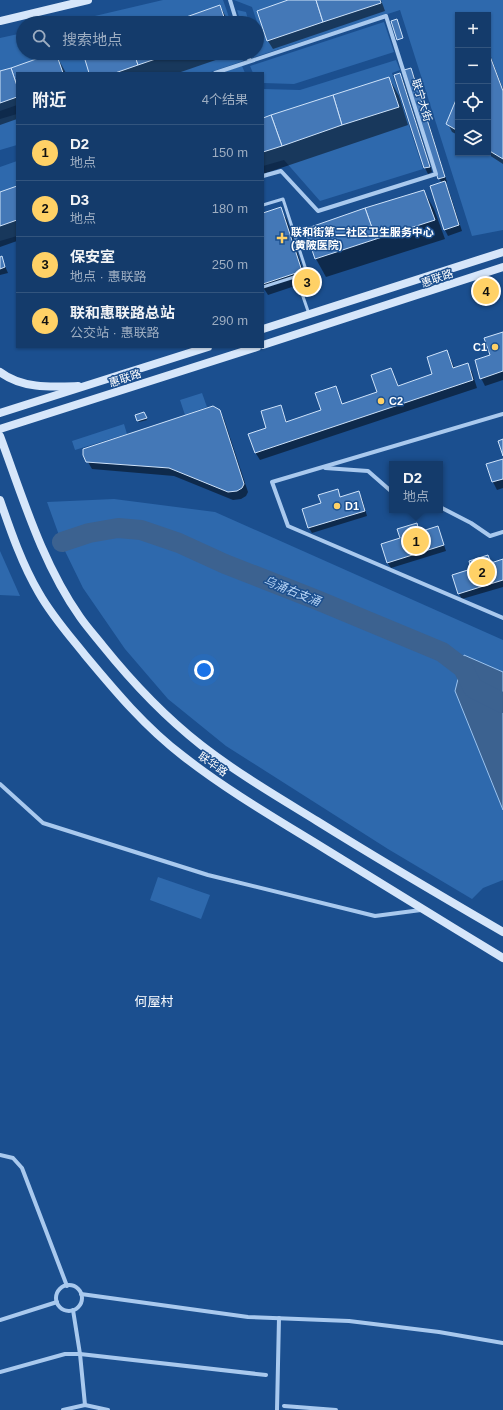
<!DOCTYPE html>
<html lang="zh">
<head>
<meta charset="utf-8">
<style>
  body { margin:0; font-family:Helvetica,"Noto Sans SC",sans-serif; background:#1d4271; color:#f1f3f6 }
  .controls { position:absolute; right:12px; top:12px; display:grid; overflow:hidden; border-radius:0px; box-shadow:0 1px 3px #0004 }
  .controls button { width:36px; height:36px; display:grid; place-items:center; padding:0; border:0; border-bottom:1px solid #33557e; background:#143b6b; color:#f1f3f6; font:20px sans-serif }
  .you { position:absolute; left:204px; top:670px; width:14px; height:14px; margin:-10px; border:3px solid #fff; border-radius:50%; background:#1a73e8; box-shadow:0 0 0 6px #1a73e833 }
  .badge { display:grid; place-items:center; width:26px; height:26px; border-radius:50%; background:#ffd166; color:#111; font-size:13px; font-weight:700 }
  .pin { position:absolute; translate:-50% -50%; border:2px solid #fff; box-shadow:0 1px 4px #0006 }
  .popup { position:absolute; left:389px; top:461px; width:54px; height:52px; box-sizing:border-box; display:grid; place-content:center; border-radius:0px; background:#143b6b; filter:drop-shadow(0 1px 3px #0005); font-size:13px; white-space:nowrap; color:#9dadc1 }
  .popup b { font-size:15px; color:#f1f3f6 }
  .popup::after { content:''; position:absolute; left:50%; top:100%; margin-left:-8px; border:8px solid transparent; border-top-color:#143b6b }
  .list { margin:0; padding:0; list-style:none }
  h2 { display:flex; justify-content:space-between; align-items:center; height:52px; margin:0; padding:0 16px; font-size:17px }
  h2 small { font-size:13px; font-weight:400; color:#9dadc1 }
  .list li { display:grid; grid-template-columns:26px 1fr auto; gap:12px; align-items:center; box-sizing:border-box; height:56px; padding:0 16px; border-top:1px solid #33557e }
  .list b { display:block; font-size:15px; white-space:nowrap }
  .list p { margin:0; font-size:13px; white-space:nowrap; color:#9dadc1 }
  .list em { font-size:13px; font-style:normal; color:#9dadc1 }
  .icon { flex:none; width:22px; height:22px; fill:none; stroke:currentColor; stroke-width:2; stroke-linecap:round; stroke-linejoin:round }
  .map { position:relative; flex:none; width:503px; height:1410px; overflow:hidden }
  .search { position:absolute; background:#143b6b; box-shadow:0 1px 3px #0004; left:16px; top:16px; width:248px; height:44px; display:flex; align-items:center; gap:10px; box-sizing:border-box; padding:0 14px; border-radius:22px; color:#9dadc1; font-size:15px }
  .panel { position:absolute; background:#143b6b; box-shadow:0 1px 3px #0004; left:16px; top:72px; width:248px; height:276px; border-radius:0px }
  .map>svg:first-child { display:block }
  .green { fill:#2e69ad; fill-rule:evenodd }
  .water { fill:#3c6290; stroke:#9cc4f0 }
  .shadow { fill:#0007 }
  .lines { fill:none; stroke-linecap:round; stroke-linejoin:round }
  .river { stroke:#3c6290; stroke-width:20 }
  .building { fill:#4478b7; stroke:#cfe3fa }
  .lane { stroke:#a9c9ee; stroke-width:3 }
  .street { stroke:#a9c9ee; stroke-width:4 }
  .secondary { stroke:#d6e6fa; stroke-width:8 }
  .poi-dot { fill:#ffd166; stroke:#1b4f8f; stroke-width:1.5 }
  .labels { text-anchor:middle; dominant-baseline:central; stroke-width:3; stroke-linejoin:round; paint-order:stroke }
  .street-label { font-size:11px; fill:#fff; stroke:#1b4f8f }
  .poi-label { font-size:11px; font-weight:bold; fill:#fff; stroke:#1b4f8f; text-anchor:start }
  .water-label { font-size:12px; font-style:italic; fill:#b5d3f5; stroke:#1b4f8f }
  .quarter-label { font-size:13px; fill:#fff; stroke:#1b4f8f }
</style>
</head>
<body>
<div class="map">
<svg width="503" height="1410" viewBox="0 0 503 1410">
  <rect width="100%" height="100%" fill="#1b4f8f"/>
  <!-- green -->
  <g class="green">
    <polygon points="163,0 223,0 231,23 65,23"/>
    <path d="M234 0H503V230L472 236 400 10 252 58 250 53H257V32L260 31 252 7ZM458 15H488V153H458Z"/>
    <polygon points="237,10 246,12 249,23 241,23"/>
    <polygon points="384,22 394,52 294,84 263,83 263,73 253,73 250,66"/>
    <polygon points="23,33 23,53 240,53 243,61 208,73 17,73 17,105 0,111 0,38"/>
    <polygon points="396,60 400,70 392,73 423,169 320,201 284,160 263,166 263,89 300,90"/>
    <polygon points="242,66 245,73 220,73"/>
    <polygon points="17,114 17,145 0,150 0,119"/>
    <polygon points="17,161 17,236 0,241 0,167"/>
    <polygon points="202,393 207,407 185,415 180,400"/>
    <polygon points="124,424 127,434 75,450 72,441"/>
    <polygon points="114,499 215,512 503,640 503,880 483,888 472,899 388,849 226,746 168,699 125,649 83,588 64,549 47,502"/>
    <polygon points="0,551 20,596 0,595"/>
    <polygon points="158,877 210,895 201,919 150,900"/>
  </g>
  <!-- water -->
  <polygon class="water" points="464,655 503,672 503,810 455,691"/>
  <!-- shadow -->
  <g class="shadow">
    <polygon points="291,0 381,0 385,11 273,49 268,41 258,11"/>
    <polygon points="220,6 229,23 169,23"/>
    <polygon points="488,49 503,89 503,164 486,153 488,153"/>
    <polygon points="55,53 66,73 17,73 17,119 0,125 0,72"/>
    <polygon points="84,53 236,53 178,73 90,73"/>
    <polygon points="410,69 414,75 447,182 445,183 448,188 462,231 448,236 445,230 431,186 442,183 439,178"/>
    <polygon points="399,74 403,80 432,172 428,174 425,168 395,75"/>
    <polygon points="389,78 399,96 408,125 263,174 263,120"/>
    <polygon points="458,98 458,135 452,132 448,124"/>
    <polygon points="17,187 17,241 0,247 0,193"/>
    <polygon points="424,191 434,209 445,239 326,277 316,259 306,229"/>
    <polygon points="280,209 287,220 305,276 310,276 314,288 307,291 304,283 268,295 263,287 263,214"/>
    <polygon points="1,257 8,273 0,275 0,258"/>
    <polygon points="503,333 503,380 485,386 481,378"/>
    <polygon points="447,351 455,369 467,364 472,372 477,388 260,460 255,452 280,406 287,422 322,411 335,387 343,405 378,393 391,369 399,387 434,375"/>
    <polygon points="220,411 224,419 248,492 246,496 241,499 233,500 174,476 92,469 84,455"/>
    <polygon points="145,414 147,420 139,422 136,415"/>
    <polygon points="503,460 503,488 497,490 493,482 487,465"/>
    <polygon points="337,490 341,498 358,493 362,498 367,516 312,533 309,528 322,504"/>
    <polygon points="416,525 420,532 437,527 440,533 446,551 391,568 387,562 401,538"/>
    <polygon points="488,556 492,564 503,560 503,587 462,599 459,594 454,576 473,570"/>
  </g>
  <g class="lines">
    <!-- river -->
    <polyline class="river" points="62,542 89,533 118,528 141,530 179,543 225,564 317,600 442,652 463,668 473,688 503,703"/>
  </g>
  <!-- building -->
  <g class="building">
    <polygon points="288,0 316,0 323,22 267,41 257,11"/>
    <polygon points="316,0 380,0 381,3 323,22"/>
    <polygon points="220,5 226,23 176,23 175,21"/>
    <polygon points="397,19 403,38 397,40 391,21"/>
    <polygon points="488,51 503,91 503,159 488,150"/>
    <polygon points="53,53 56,53 63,73 17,73 17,86 11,68"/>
    <polygon points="83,53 134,53 138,65 115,73 89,73"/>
    <polygon points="134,53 173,53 138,65"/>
    <polygon points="11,68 17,86 17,97 0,103 0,71"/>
    <polygon points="411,68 445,177 438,179 404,70"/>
    <polygon points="400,73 430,167 424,168 394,75"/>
    <polygon points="389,77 399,107 342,125 333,95"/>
    <polygon points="333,95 342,125 282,146 271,115"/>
    <polygon points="458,95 458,131 446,124"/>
    <polygon points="271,115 282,146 263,152 263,118"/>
    <polygon points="445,181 459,225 444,230 430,186"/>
    <polygon points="17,186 17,220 0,226 0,192"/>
    <polygon points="424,190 435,220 376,239 365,208"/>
    <polygon points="281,207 302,271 263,284 263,213"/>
    <polygon points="365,208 376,239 315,259 305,229"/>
    <polygon points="2,256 5,267 0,269 0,257"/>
    <polygon points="309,273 314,287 305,290 301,276"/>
    <polygon points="503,332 503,371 480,379 475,360 490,355 484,338"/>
    <polygon points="447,350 453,368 468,363 473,380 255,453 248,434 266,428 261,411 281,405 286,422 321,410 315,393 336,386 342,404 377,392 371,375 391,368 398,386 432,374 427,357"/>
    <polygon points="213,406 220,410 244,484 242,488 237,491 228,492 169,468 86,462 83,455 83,449"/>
    <polygon points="144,412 147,418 137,421 135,415"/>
    <polygon points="503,439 503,456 498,441"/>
    <polygon points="503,459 503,479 492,482 486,464"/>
    <polygon points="338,489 340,497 359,491 365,511 308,528 302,509 321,503 318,495"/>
    <polygon points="417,523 419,532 438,526 444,545 387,563 381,544 400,538 397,529"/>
    <polygon points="488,555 491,563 503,559 503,580 458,594 452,575 471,569 469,561"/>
  </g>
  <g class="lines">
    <!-- lane -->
    <g class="lane">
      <polyline points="263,205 283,199 307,273 263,287"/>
      <polyline points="296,276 309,314"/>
    </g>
    <!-- street -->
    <g class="street">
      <polyline points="230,0 237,23"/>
      <polyline points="247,53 250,61"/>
      <polyline points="215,73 386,16 436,174 318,211 281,171 263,176"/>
      <polyline points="503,414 272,482 288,526 503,618"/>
      <polyline points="325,468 368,471 392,492"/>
      <polyline points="440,507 471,523 490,536 503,532"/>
      <polyline points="0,784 43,823 208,875 375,916 421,910"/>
      <polyline points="0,1155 13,1158 22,1168 67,1286"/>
      <circle cx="69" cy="1298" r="13"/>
      <polyline points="81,1294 248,1317 349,1321 439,1332 503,1343"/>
      <polyline points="73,1310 80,1354 85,1405"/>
      <polyline points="0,1320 57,1302"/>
      <polyline points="0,1372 65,1354 80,1354 266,1375"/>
      <polyline points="284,1406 336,1410"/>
      <polyline points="63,1410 85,1405 108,1410"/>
      <polyline points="277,1410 279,1318"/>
    </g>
    <!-- secondary -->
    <g class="secondary">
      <polyline points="0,21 88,0"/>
      <polyline points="263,329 503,252"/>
      <polyline points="263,345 503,267"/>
      <path d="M0 372C22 389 52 387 78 386"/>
      <polyline points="0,413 208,347"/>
      <polyline points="0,429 257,347"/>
      <path d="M0 436C23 498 42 563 80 617 87 627 95 636 103 646 132 682 164 716 201 745 237 773 278 797 317 821 378 859 441 896 503 932"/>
      <path d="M0 500C11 532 22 564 39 593 52 616 69 635 85 655 115 691 145 727 183 756 229 792 280 821 330 852 387 887 445 923 503 958"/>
    </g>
  </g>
  <!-- markers -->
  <g class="poi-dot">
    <path d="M280 232h4v4h4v4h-4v4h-4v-4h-4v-4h4z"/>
    <circle cx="495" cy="347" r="4"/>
    <circle cx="381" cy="401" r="4"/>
    <circle cx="337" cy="506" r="4"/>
  </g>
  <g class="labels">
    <!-- street labels -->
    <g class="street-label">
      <text transform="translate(422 100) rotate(73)">联宁大街</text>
      <text transform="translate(437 278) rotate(-19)">惠联路</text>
      <text transform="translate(125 378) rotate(-18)">惠联路</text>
      <text transform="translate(213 764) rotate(35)">联华路</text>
    </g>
    <!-- poi labels -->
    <g class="poi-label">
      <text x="291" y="232">联和街第二社区卫生服务中心<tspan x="291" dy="13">(黄陂医院)</tspan></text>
      <text x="487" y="347" text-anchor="end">C1</text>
      <text x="389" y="401">C2</text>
      <text x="345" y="506">D1</text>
    </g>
    <!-- water labels -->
    <g class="water-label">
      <text transform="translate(292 591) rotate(22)">乌涌右支涌</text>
    </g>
    <!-- quarter labels -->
    <g class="quarter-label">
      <text x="154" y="1001">何屋村</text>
    </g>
  </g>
</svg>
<div class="controls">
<button>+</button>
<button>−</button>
<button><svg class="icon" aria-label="locate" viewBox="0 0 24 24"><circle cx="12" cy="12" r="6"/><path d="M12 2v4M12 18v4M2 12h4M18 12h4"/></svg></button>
<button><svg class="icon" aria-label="layers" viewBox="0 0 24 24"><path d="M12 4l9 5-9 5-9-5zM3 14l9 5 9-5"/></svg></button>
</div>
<div class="you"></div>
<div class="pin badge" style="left:416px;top:541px">1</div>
<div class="popup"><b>D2</b>地点</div>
<div class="pin badge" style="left:482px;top:572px">2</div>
<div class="pin badge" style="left:307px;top:282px">3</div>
<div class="pin badge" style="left:486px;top:291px">4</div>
<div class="search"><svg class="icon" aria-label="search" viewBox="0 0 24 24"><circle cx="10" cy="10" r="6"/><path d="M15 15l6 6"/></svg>搜索地点</div>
<section class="panel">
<h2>附近<small>4个结果</small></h2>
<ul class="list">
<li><span class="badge">1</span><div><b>D2</b><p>地点</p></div><em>150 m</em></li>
<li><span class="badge">2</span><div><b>D3</b><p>地点</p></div><em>180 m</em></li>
<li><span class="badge">3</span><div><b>保安室</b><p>地点 · 惠联路</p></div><em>250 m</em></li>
<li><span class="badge">4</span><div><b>联和惠联路总站</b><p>公交站 · 惠联路</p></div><em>290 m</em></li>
</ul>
</section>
</div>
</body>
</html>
